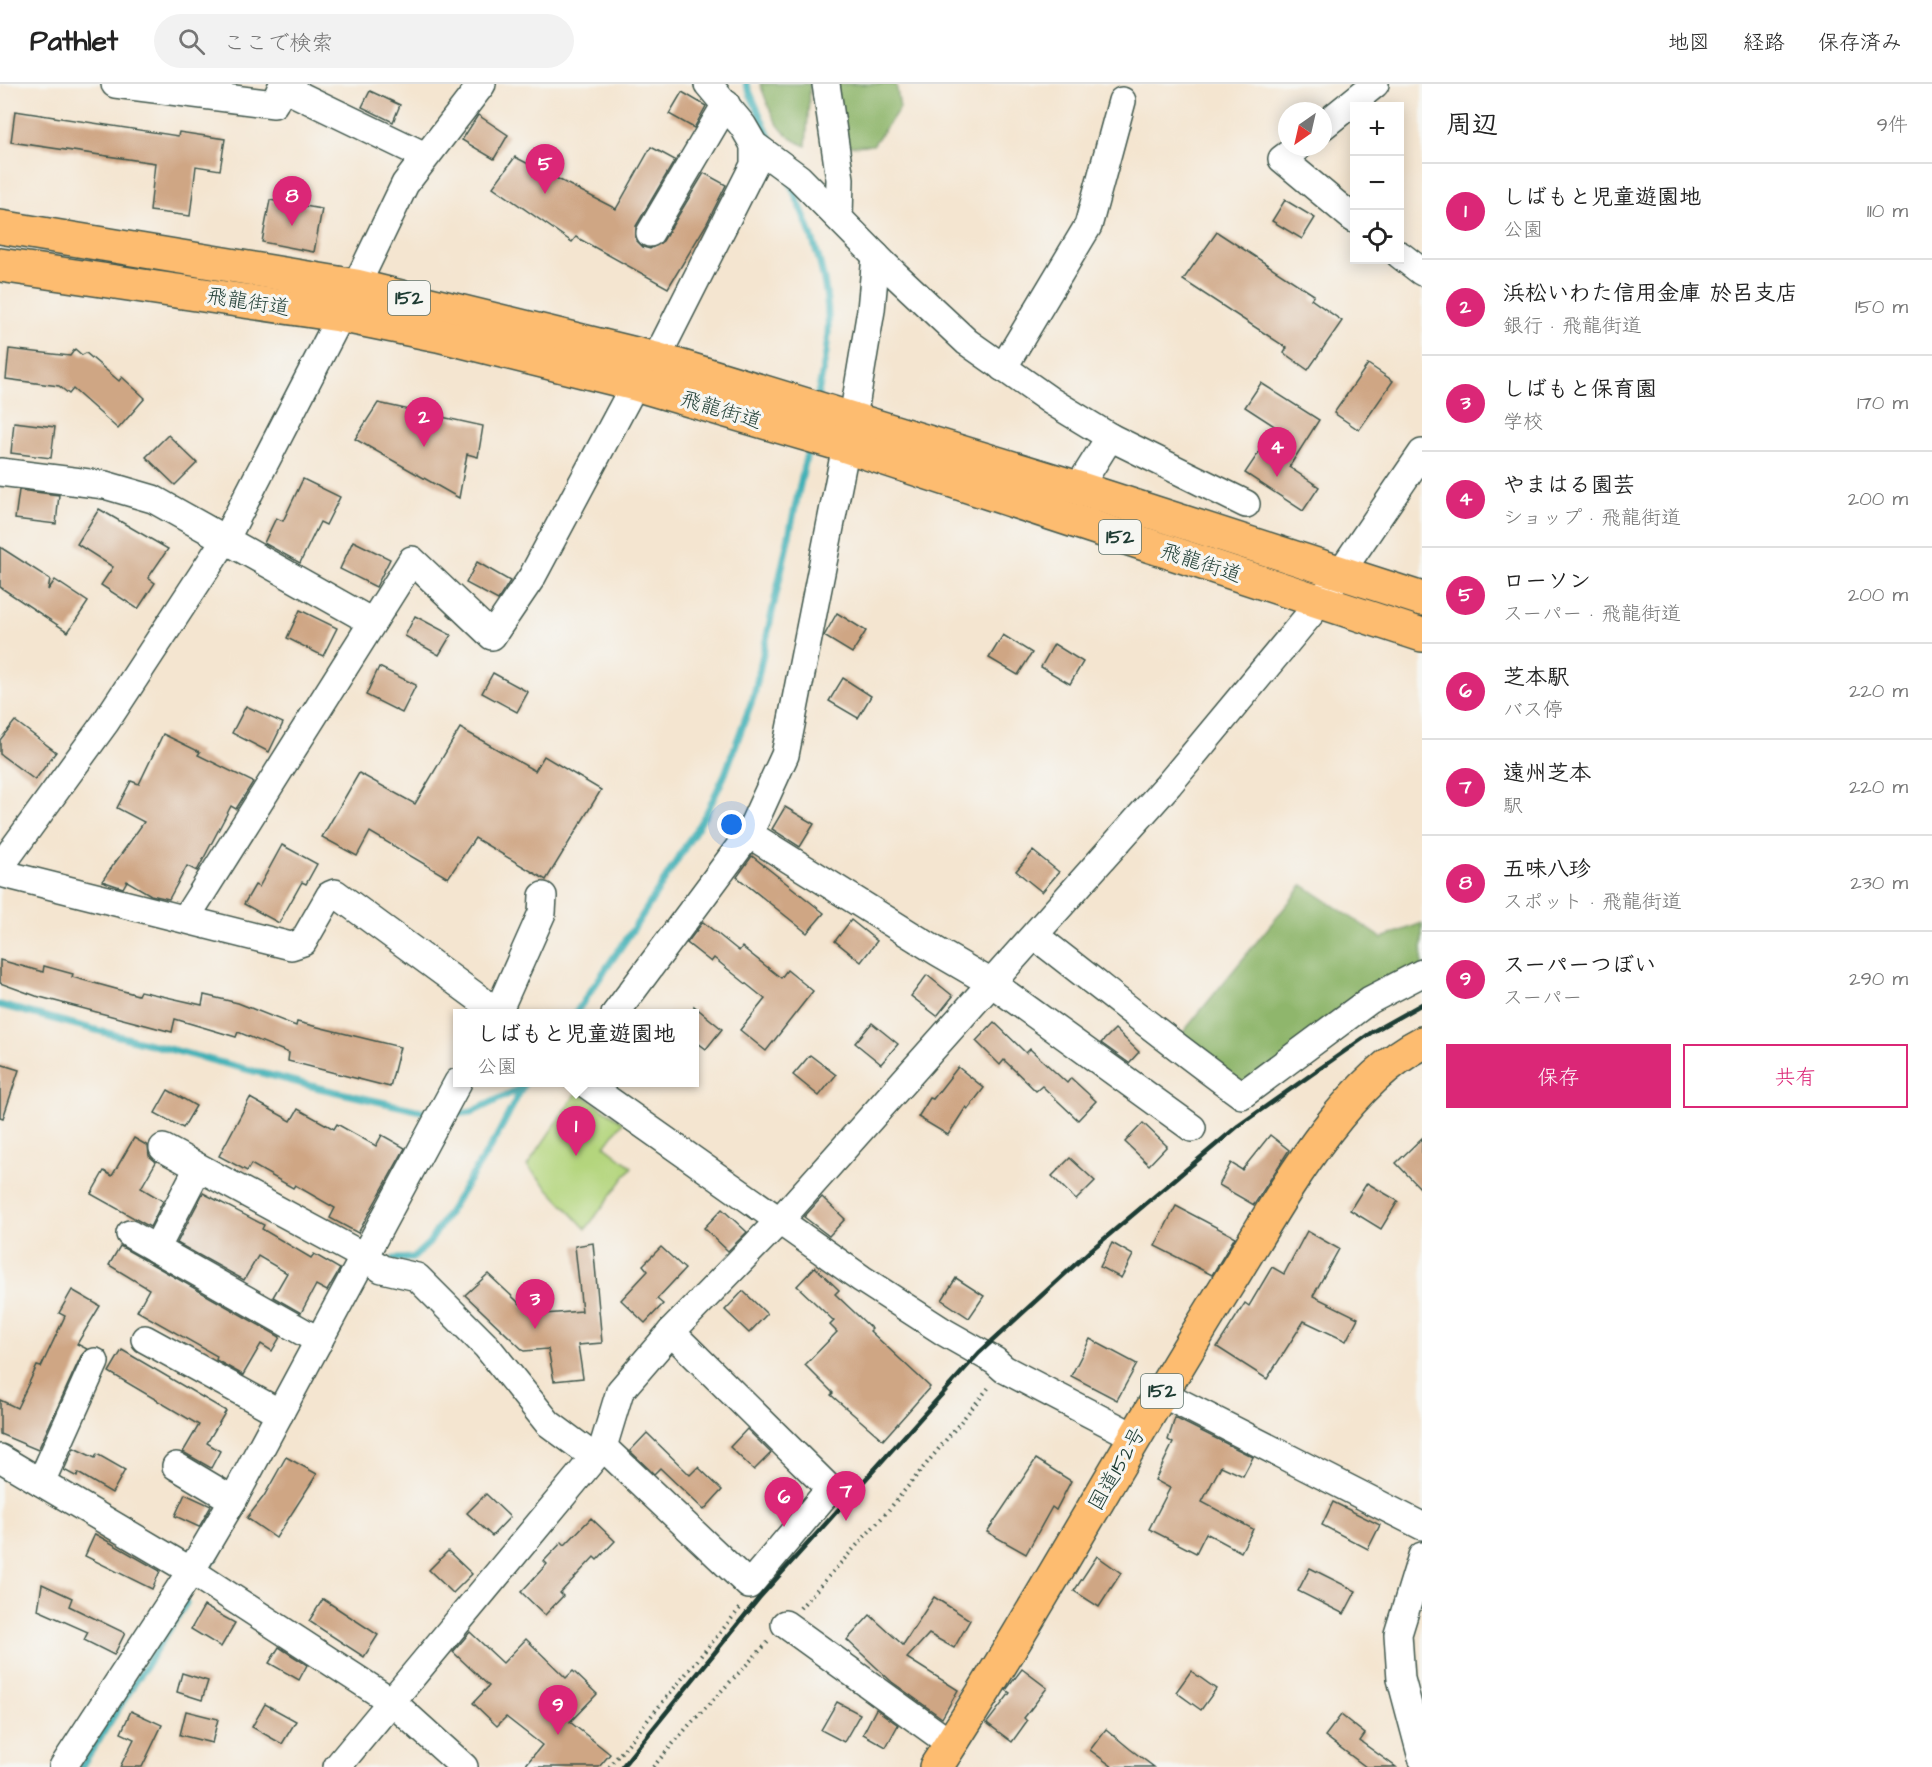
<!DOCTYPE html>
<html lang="ja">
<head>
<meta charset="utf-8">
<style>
  body { margin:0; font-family:"Architects Daughter","Klee One",sans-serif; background:#f2f2f2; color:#222 }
  .controls { position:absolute; right:18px; top:18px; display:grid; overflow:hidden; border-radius:0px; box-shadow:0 3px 15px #0003 }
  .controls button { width:54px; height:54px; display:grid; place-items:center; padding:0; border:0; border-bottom:2px solid #e0e0e0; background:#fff; color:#222; font:30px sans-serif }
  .compass { position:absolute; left:1278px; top:18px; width:54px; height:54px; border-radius:50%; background:#fff; box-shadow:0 3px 15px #0003; rotate:214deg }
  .you { position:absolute; left:732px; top:741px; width:21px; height:21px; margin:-15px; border:4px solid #fff; border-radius:50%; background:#1a73e8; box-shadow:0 0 0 9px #1a73e833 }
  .badge { display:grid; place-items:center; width:39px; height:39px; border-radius:50%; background:#db2777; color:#fff; font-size:20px; font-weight:700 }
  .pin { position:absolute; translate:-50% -50px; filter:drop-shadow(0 2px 3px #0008) }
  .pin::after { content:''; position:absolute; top:32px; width:21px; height:18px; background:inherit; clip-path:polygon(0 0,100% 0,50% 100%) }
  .popup { position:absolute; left:453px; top:925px; width:246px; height:78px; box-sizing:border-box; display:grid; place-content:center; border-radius:0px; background:#fff; filter:drop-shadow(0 2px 4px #0005); font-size:20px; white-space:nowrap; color:#767676 }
  .popup b { font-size:22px; color:#222 }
  .popup::after { content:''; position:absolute; left:50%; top:100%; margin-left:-12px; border:12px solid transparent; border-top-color:#fff }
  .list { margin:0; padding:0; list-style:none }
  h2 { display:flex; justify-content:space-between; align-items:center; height:78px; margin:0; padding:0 24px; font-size:26px }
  h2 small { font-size:20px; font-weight:400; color:#767676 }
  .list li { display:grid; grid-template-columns:39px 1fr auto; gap:18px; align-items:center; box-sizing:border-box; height:96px; padding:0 24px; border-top:2px solid #e0e0e0 }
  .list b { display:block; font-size:22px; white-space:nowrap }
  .list p { margin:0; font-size:20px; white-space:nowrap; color:#767676 }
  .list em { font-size:20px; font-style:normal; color:#767676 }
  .actions { display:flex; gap:12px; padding:18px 24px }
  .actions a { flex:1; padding:14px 0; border:2px solid #db2777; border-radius:0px; text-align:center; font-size:21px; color:#db2777 }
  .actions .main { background:#db2777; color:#fff }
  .icon { flex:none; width:33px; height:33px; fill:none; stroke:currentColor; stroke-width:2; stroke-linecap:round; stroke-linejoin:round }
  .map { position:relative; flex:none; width:1422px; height:1683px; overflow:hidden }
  header { display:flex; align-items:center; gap:36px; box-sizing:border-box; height:84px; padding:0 30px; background:#fff; border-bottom:2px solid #e0e0e0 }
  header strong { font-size:28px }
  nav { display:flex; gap:33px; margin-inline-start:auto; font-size:21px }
  .search { width:420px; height:54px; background:#f2f2f2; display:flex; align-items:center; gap:15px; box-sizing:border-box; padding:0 21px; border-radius:33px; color:#767676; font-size:22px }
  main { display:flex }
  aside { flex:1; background:#fff }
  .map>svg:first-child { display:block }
  .green { fill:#b4d57d; stroke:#6a8958; stroke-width:1.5 }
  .forest { fill:#8fb66c; stroke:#577a50; stroke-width:1.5 }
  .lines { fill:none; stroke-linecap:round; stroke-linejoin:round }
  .stream { stroke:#3fb0b6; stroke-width:7 }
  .building { fill:#cfa684 }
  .minor-casing { stroke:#3f564b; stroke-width:30 }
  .highway-casing { stroke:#3f564b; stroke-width:36 }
  .path { stroke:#3f564b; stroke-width:4; stroke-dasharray:1.5 4.5; stroke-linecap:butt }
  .minor { stroke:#fff; stroke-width:27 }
  .highway { stroke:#fdbc70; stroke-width:33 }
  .rail { stroke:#1f3d34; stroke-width:4.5 }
  .labels { text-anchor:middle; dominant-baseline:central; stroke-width:6; stroke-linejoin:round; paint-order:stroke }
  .shield { fill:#f6f6f2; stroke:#60746d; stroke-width:1.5 }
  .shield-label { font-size:20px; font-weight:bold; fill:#1f3d34 }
  .street-label { font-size:21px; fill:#1f3d34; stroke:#f6f6f2 }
</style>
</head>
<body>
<header>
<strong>Pathlet</strong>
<div class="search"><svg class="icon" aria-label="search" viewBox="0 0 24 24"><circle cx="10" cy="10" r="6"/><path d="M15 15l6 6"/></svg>ここで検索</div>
<nav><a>地図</a><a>経路</a><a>保存済み</a></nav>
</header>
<main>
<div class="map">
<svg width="1422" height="1683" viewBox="0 0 1422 1683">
  <rect width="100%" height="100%" fill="#f6f6f2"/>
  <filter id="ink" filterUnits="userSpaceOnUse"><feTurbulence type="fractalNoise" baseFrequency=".0167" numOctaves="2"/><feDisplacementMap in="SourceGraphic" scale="12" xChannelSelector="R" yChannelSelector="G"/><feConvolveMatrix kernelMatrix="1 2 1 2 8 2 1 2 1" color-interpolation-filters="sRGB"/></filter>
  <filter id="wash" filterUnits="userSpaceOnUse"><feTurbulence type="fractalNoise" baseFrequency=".008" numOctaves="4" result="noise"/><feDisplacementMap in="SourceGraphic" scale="24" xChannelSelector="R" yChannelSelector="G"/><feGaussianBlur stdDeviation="1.35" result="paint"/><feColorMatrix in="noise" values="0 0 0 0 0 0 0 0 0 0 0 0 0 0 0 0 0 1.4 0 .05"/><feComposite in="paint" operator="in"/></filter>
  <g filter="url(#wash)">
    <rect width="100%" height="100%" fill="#f4e5d0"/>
    <!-- green -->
    <polygon class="green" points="577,1008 623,1038 605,1062 632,1083 586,1145 527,1082"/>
    <!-- forest -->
    <g class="forest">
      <path d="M760 0H810L806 62C775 50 771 28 760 0Z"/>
      <polygon points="831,0 896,0 900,24 873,61 846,62"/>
      <polygon points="1303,801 1382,854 1422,839 1422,890 1241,1005 1176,957"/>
    </g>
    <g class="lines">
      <!-- stream -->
      <g class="stream">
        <polyline points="746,0 774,63"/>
        <path d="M791 101C813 151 834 205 827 261 825 280 820 298 817 316"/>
        <polyline points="0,921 319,1004 434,1030"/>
        <polyline points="575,930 640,835 707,728 725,690 754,611 809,360"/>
        <polyline points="448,1031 472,1028 521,1004"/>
        <polyline points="394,1175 413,1174 429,1159 496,1054 525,998"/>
        <polyline points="205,1490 233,1442"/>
        <polyline points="81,1683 186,1519"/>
      </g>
    </g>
    <g id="blocks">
      <!-- building -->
      <g class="building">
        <polygon points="370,7 400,21 393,38 362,23"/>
        <polygon points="682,8 706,22 694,44 669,30"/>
        <polygon points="15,27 178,52 179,48 225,55 220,86 196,82 190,132 150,127 155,79 11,58"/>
        <polygon points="478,31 508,51 494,75 462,56"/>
        <polygon points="651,63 675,76 636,142 636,156 643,163 650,165 663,157 704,89 726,101 706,141 668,204 576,153 572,158 493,103 515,73 616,125"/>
        <polygon points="270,116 322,125 314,168 262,158"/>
        <polygon points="1285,116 1315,134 1302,155 1272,137"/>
        <polygon points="1217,148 1314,211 1311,215 1342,237 1308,286 1284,269 1287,264 1183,196"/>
        <polygon points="9,265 70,272 75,265 82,271 86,269 119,297 122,293 145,314 118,345 73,305 69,310 59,302 6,295"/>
        <polygon points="1368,280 1393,297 1359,346 1334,329"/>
        <polygon points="1261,299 1319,336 1289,383 1319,403 1303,427 1245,389 1276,343 1245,323"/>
        <polygon points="378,319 483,342 478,373 467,370 459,414 355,355"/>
        <polygon points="14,338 55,343 51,374 11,369"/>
        <polygon points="168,351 197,379 175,401 146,373"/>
        <polygon points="303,395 340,413 326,441 320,438 300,479 264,459 276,434 283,437"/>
        <polygon points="19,406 59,411 56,440 15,435"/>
        <polygon points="99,425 168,465 148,494 155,499 138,525 101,501 113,483 77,460"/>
        <polygon points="353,457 390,475 376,503 340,485"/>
        <polygon points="0,463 50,495 48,506 55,496 88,518 68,548 0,503"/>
        <polygon points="477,478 510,497 498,516 466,499"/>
        <polygon points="300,526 337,544 323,572 287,554"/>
        <polygon points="837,529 866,547 852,569 824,552"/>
        <polygon points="415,532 451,551 439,571 405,552"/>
        <polygon points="1003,551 1032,569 1018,591 989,574"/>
        <polygon points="1054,560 1083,578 1070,600 1041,583"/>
        <polygon points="379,583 416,601 402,629 366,611"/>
        <polygon points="493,589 528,608 517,628 482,609"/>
        <polygon points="843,594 871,612 858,634 829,617"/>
        <polygon points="246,622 283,639 269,668 232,649"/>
        <polygon points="15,637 56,668 35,696 0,670 0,656"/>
        <polygon points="460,644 535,687 544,672 601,706 546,796 475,754 448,794 370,748 357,772 322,753 359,689 415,720"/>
        <polygon points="163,650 200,668 198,671 253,698 236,725 231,722 197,787 187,782 169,815 151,811 127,797 123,804 102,797 144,738 117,724 131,697 139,700"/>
        <polygon points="785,723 814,740 800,763 772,745"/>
        <polygon points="282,761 317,780 306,800 302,798 279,839 244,820 255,801 259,803"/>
        <polygon points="1033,767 1059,788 1042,808 1016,787"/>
        <polygon points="752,772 824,829 807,849 737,793"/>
        <polygon points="851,836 877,857 861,878 835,857"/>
        <polygon points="703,838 739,867 742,863 781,894 787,886 813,907 766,967 740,946 765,915 714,874 711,878 687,859"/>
        <polygon points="0,876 43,888 44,882 73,890 72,893 138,911 140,907 202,921 204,911 238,919 296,942 297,938 400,963 390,1003 288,977 289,969 238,948 236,953 175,935 172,948 36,912 0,899"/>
        <polygon points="927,891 953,912 937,932 911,912"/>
        <polygon points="694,922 722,945 706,965 694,956"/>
        <polygon points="994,938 1026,969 1030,965 1067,999 1071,994 1096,1017 1078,1036 1042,1002 1036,1007 1004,976 1000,981 976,957"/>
        <polygon points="872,939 898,960 881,980 855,959"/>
        <polygon points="1115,945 1139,968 1129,979 1101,959"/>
        <polygon points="810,971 836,991 819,1012 793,991"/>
        <polygon points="0,980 19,986 3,1034 0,1033"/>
        <polygon points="958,983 984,1004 968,1025 966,1023 948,1051 918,1033 930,1014 933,1015"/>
        <polygon points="168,1006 196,1022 183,1044 155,1029"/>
        <polygon points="250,1014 291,1037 298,1025 334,1045 337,1040 376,1062 382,1051 405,1064 358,1149 330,1134 335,1124 295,1101 293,1104 251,1080 247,1087 219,1072"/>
        <polygon points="1143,1039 1167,1062 1149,1081 1125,1058"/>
        <polygon points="1270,1051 1289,1066 1254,1121 1219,1101 1231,1079 1242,1086"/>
        <polygon points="134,1054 148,1062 149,1072 156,1078 141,1104 163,1117 150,1143 91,1110 104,1087 112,1092"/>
        <polygon points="1422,1054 1422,1106 1396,1079"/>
        <polygon points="1070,1074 1095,1097 1076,1116 1052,1092"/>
        <polygon points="1367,1099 1398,1117 1381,1145 1350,1126"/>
        <polygon points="203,1109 264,1141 262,1145 311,1174 314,1170 340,1185 327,1207 316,1201 301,1229 273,1213 287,1189 258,1172 244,1196 177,1159"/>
        <polygon points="822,1113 845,1135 829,1152 804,1133"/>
        <polygon points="1176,1122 1235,1153 1212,1191 1155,1162"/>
        <polygon points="722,1125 747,1148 728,1167 704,1144"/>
        <polygon points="1307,1147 1339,1165 1313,1212 1358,1234 1346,1257 1304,1237 1267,1295 1217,1263 1245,1219 1249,1222 1272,1183 1284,1190"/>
        <polygon points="593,1159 602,1259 578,1261 583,1294 554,1297 548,1265 524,1267 465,1211 488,1190 532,1231 582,1227 575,1162"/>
        <polygon points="1112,1159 1133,1171 1121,1194 1100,1183"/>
        <polygon points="120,1162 280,1253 272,1267 261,1260 243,1291 216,1276 217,1272 137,1227 149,1205 109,1181"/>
        <polygon points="661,1163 685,1185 657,1215 663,1220 645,1239 621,1216 648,1187 643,1181"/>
        <polygon points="815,1183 839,1206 835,1210 872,1245 870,1247 930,1303 883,1356 831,1311 833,1309 805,1281 837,1248 830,1241 834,1237 797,1202"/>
        <polygon points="956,1194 984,1212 969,1234 942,1216"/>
        <polygon points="72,1206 100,1222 77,1260 87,1265 81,1272 38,1366 0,1350 0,1316 17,1324 37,1282 41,1283 65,1232 59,1229"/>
        <polygon points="743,1207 767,1230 749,1249 725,1226"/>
        <polygon points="1090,1255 1137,1280 1117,1316 1071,1292"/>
        <polygon points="122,1266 226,1327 207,1359 220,1367 211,1384 183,1368 199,1341 109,1288"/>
        <polygon points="1175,1334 1253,1373 1243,1392 1221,1382 1202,1418 1253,1445 1241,1468 1206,1449 1196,1469 1149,1445 1170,1404 1155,1396 1173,1359 1168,1356"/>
        <polygon points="747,1345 771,1369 754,1386 730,1363"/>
        <polygon points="647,1349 690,1391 698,1383 722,1406 704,1426 660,1384 654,1390 630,1367"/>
        <polygon points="74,1364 95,1374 97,1370 125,1386 112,1409 78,1389 77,1393 64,1386"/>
        <polygon points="286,1373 317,1390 276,1454 247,1434 264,1412"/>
        <polygon points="1036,1375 1071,1397 1056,1426 1052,1423 1026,1470 987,1448"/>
        <polygon points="185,1410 211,1422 199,1443 175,1432"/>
        <polygon points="486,1410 510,1433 492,1452 467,1429"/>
        <polygon points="1333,1418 1380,1441 1368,1465 1322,1441"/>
        <polygon points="591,1434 615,1457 597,1476 594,1473 560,1509 563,1512 545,1531 521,1508 547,1480 544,1477 562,1458 565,1461"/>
        <polygon points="95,1450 160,1487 152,1505 85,1472"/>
        <polygon points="448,1467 472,1490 453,1509 429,1486"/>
        <polygon points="1097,1472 1121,1489 1099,1523 1074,1507"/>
        <polygon points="1310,1484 1356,1507 1344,1530 1298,1507"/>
        <polygon points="42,1500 72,1514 69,1522 125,1549 114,1571 84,1556 88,1548 38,1526"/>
        <polygon points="934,1513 970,1536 954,1564 929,1550 907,1574 958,1606 942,1634 892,1598 847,1556 870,1531 903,1561"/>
        <polygon points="323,1515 378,1551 364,1573 309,1537"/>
        <polygon points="204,1522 235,1539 221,1563 191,1545"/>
        <polygon points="470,1548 503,1579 526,1555 566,1594 573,1587 597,1610 570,1638 610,1670 599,1683 524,1683 542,1661 506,1633 497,1642 473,1619 489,1602 453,1568"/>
        <polygon points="279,1563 307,1581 299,1596 269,1579"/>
        <polygon points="1022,1585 1047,1604 1024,1634 1027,1637 1012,1658 987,1639 1010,1609 1006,1606"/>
        <polygon points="1191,1587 1216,1605 1201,1626 1176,1608"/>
        <polygon points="182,1589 208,1597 202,1616 177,1608"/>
        <polygon points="837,1618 860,1630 844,1658 821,1646"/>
        <polygon points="265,1620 296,1637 282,1660 252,1643"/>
        <polygon points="876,1625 898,1641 886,1663 863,1650"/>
        <polygon points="131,1627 162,1641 142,1683 120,1683 134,1655 121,1649"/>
        <polygon points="186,1627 218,1635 212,1659 180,1651"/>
        <polygon points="1341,1631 1365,1650 1360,1657 1396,1683 1366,1683 1325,1652"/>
        <polygon points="1106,1645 1130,1665 1154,1683 1113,1683 1090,1666"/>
      </g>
    </g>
  </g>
  <g filter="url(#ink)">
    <use href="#blocks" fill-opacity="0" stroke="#3f564b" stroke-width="1.5"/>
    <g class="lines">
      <!-- minor casing -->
      <g class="minor-casing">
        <g id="minor">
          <polyline points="115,0 274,20 283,0"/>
          <polyline points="708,0 743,42 754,61 799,94 884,180 967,258 1051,317 1110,353 1246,420"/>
          <polyline points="826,0 840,95 839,133"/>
          <polyline points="282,3 425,72"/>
          <polyline points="1323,42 1375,0"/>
          <polyline points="1298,63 1282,75 1354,135"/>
          <polyline points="650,149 726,20"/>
          <polyline points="1400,171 1422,188"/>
          <polyline points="656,275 754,81 754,61"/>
          <polyline points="1003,284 1088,142 1122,17"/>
          <polyline points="853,334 871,226 876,172"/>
          <polyline points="0,388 105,401 153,415 372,538"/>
          <polyline points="1078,404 1110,353"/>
          <polyline points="749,750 938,868 993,900 1192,1044"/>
          <polyline points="0,783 105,639 225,456 356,202 405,100 482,0"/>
          <polyline points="0,789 291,862 303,858 330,811 335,809 500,930"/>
          <polyline points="186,834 412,476 492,552 532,493 635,300"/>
          <path d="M1035 852C1104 905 1171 960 1242 1011L1370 916 1422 889"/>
          <polyline points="497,930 542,829 543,812"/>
          <polyline points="615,930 749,750 785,671 846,362"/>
          <polyline points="583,998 862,1195 944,1248 995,1277 1004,1285 1135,1353"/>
          <polyline points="163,1064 363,1172 382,1185 417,1193 487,1263 548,1339 594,1373"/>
          <polyline points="130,1150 319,1257"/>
          <polyline points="156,1165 198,1084"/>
          <polyline points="145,1255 280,1329"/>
          <polyline points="1161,1309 1422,1442"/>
          <polyline points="603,1363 749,1501 830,1405 671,1248"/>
          <polyline points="0,1374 191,1487 391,1617 464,1683"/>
          <polyline points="176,1382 233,1416"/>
          <polyline points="41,1398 95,1278"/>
          <polyline points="1422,1472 1398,1550 1401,1595 1422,1674"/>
          <polyline points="785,1540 951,1660"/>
          <polyline points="63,1683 191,1487 233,1416 458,998"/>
          <polyline points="337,1683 603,1363 620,1307 671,1248 780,1136 1169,700 1321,517 1422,369"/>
        </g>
      </g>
      <!-- highway casing -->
      <g class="highway-casing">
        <g id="highway">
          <polyline points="0,143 356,202 656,275 1078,404 1422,515"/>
          <polyline points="0,181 339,231 438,251 635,300 846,362 1422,551"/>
          <path d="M936 1683C1038 1526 1127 1361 1226 1203 1275 1125 1339 1001 1422 959"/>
        </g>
      </g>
      <!-- path -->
      <g class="path">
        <polyline points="800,1524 887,1428 990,1302"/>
        <polyline points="609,1683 742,1522"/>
        <polyline points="653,1683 690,1640 770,1556"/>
      </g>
      <!-- minor -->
      <use href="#minor" class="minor"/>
      <!-- highway -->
      <use href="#highway" class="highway"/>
      <!-- rail -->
      <polyline class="rail" points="622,1683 759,1514 979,1269 1091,1166 1238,1042 1372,948 1422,920"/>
    </g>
  </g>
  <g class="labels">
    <!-- shield labels -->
    <g class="shield">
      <rect x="388" y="197" width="42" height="34" rx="4.5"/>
      <rect x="1099" y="436" width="42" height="34" rx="4.5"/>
      <rect x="1141" y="1290" width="42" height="34" rx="4.5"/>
    </g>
    <g class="shield-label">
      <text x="409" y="214">152</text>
      <text x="1120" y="453">152</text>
      <text x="1162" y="1307">152</text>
    </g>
    <!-- street labels -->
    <g class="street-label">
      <text transform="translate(248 218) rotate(9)">飛龍街道</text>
      <text transform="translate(721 326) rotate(17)">飛龍街道</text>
      <text transform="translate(1201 479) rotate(18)">飛龍街道</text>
      <text transform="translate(1117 1385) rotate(-60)">国道152号</text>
    </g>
  </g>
</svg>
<div class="controls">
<button>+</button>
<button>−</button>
<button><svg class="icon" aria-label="locate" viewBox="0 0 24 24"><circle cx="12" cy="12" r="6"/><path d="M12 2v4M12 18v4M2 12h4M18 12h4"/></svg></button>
</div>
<svg class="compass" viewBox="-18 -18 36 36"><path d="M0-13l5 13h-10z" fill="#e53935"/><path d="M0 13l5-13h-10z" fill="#767676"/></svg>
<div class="you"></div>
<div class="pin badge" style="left:576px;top:1072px">1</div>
<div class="popup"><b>しばもと児童遊園地</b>公園</div>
<div class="pin badge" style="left:424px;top:363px">2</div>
<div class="pin badge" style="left:535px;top:1245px">3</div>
<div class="pin badge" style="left:1277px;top:393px">4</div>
<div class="pin badge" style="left:545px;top:110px">5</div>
<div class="pin badge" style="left:784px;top:1443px">6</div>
<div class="pin badge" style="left:846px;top:1437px">7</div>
<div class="pin badge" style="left:292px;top:142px">8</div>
<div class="pin badge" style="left:558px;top:1651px">9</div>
</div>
<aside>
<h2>周辺<small>9件</small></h2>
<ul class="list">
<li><span class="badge">1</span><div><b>しばもと児童遊園地</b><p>公園</p></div><em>110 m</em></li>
<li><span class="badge">2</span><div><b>浜松いわた信用金庫 於呂支店</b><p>銀行 · 飛龍街道</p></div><em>150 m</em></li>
<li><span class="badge">3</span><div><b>しばもと保育園</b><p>学校</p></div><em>170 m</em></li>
<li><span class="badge">4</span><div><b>やまはる園芸</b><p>ショップ · 飛龍街道</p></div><em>200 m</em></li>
<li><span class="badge">5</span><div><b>ローソン</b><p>スーパー · 飛龍街道</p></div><em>200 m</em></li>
<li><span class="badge">6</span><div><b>芝本駅</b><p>バス停</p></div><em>220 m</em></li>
<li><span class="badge">7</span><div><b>遠州芝本</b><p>駅</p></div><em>220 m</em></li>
<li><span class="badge">8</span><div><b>五味八珍</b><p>スポット · 飛龍街道</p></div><em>230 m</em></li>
<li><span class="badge">9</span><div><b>スーパーつぼい</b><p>スーパー</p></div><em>290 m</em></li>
</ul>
<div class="actions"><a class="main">保存</a><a>共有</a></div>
</aside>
</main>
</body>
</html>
